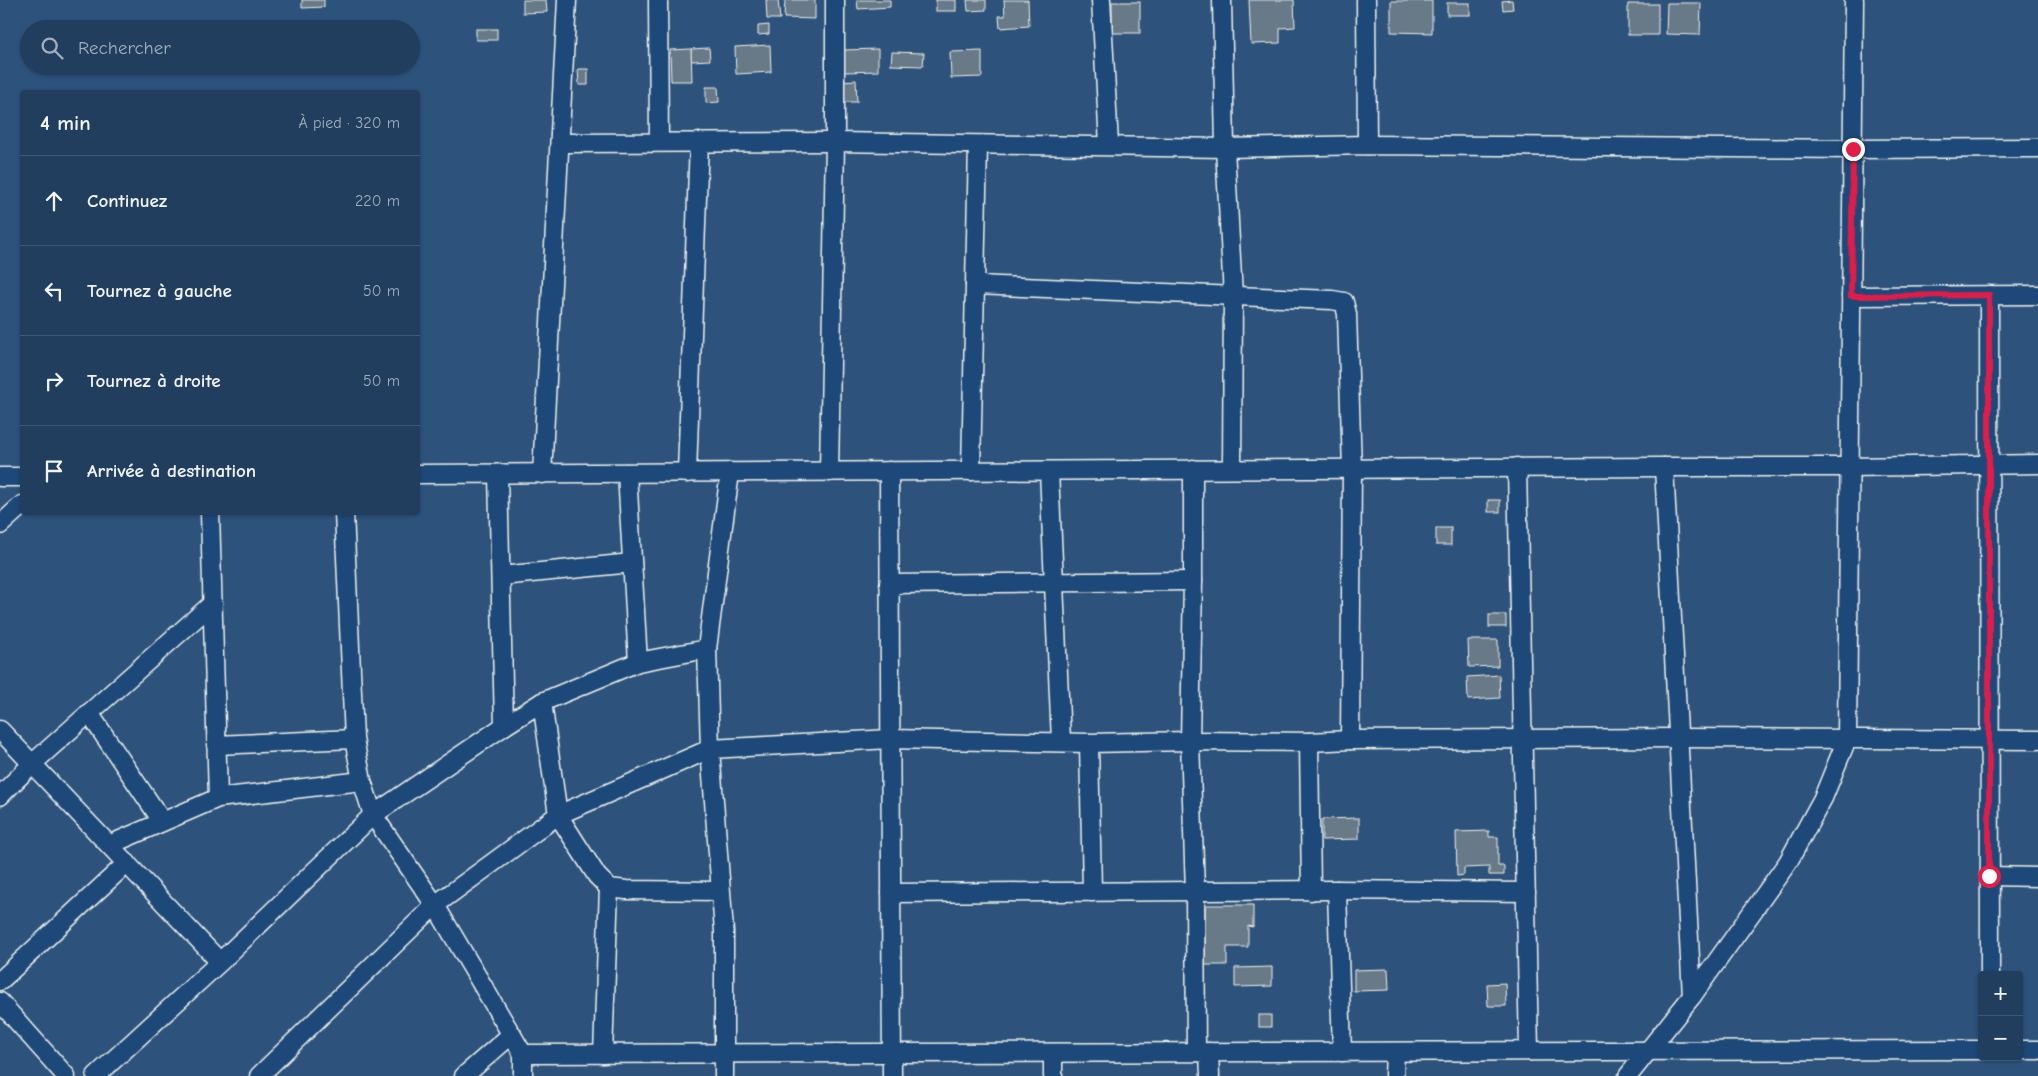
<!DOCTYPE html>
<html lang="fr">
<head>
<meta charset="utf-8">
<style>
  body { margin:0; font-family:"Comic Neue",sans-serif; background:#2a4564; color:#f1f3f6 }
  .controls { position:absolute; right:15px; bottom:15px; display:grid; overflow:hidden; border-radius:5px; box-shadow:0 1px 4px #0004 }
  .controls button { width:45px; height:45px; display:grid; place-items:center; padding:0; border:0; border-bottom:1px solid #3f5773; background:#223e5e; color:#f1f3f6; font:25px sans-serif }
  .stop { position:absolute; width:15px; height:15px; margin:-11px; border:4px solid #e11d48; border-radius:50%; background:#fff }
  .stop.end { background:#e11d48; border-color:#fff; box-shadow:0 1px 5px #0008 }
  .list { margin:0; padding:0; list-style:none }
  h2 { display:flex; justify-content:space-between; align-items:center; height:65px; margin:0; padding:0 20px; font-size:21px }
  h2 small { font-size:16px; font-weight:400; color:#a2aebc }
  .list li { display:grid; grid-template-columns:32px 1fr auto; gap:15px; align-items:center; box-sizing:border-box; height:90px; padding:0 20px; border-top:1px solid #3f5773 }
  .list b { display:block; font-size:19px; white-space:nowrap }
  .list em { font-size:16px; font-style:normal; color:#a2aebc }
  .icon { flex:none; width:28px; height:28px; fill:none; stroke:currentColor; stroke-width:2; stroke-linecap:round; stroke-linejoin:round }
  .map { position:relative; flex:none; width:2038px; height:1076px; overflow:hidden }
  .search { position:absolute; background:#223e5e; box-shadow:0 1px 4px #0004; left:20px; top:20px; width:400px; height:55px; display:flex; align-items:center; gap:12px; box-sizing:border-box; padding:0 18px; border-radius:28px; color:#a2aebc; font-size:19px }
  .panel { position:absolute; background:#223e5e; box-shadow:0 1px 4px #0004; left:20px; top:90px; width:400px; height:425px; border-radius:5px }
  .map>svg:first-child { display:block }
  .building { fill:#677988; stroke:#f4f1e8 }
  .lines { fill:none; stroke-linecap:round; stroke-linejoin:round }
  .street-casing { stroke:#f4f1e8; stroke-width:21 }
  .street { stroke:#1f4a7a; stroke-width:18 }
  .route { stroke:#e11d48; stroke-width:6 }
</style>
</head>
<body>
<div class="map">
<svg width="2038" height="1076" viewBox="0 0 2038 1076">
  <rect width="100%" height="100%" fill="#2d537d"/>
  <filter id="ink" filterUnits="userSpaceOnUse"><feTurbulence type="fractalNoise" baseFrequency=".02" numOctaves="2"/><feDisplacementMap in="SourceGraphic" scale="10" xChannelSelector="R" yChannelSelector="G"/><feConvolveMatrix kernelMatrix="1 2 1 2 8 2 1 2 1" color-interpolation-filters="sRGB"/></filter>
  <g filter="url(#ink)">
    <!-- building -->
    <g class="building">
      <polygon points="302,0 324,0 324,7 302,8"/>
      <polygon points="523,0 546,0 547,12 523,13"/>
      <polygon points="766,0 778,0 780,19 767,19"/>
      <polygon points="785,0 815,0 815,19 784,18"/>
      <polygon points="857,0 890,0 890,7 858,9"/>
      <rect x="936" y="0" width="20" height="11"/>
      <polygon points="967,0 986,0 986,10 968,11"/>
      <polygon points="1004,0 1028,0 1029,26 1000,28 999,16 1005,16"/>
      <polygon points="1249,0 1294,0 1295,27 1280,28 1280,43 1251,44"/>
      <polygon points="1512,0 1513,9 1503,10 1502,1"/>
      <polygon points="1391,1 1432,1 1432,33 1391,32"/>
      <rect x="1112" y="2" width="28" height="31"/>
      <rect x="1447" y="3" width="23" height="12"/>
      <polygon points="1667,3 1701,3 1700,35 1666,34"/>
      <rect x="1628" y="4" width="30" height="31"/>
      <polygon points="769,25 769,34 758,35 758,26"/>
      <rect x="476" y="29" width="21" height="11"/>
      <polygon points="770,45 771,72 736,74 735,47"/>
      <polygon points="709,48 710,60 691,61 691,49"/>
      <polygon points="691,49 692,81 671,81 670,50"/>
      <polygon points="878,49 878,71 844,72 844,50"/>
      <polygon points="982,51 982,77 951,78 950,52"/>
      <polygon points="892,52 924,53 923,66 891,65"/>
      <polygon points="578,69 588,69 588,85 579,85"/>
      <polygon points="856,80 857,102 842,102 841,81"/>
      <polygon points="706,87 718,87 719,102 706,103"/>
      <rect x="1488" y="500" width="12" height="12"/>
      <rect x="1436" y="528" width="15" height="17"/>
      <rect x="1489" y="615" width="17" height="12"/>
      <polygon points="1468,640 1498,640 1498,666 1469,667"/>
      <polygon points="1499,675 1500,698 1468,700 1467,677"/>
      <polygon points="1359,818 1359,839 1322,840 1322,819"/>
      <polygon points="1489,831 1489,837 1498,837 1498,866 1504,866 1504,875 1489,875 1489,867 1464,868 1464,875 1457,876 1456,832"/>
      <polygon points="1205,905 1253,905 1253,927 1248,926 1248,947 1227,947 1227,965 1205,965"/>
      <polygon points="1272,967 1272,986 1235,987 1235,968"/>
      <polygon points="1388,969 1389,990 1354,991 1354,970"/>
      <polygon points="1505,983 1506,1006 1488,1006 1487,984"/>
      <rect x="1259" y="1015" width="12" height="12"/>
    </g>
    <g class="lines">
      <!-- street casing -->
      <g class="street-casing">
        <g id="street">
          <polyline points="658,0 659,142"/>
          <polyline points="1101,0 1109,145"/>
          <polyline points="1222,0 1225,148 1233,296 1232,469"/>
          <polyline points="1366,0 1367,145"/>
          <polyline points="560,143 835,142 1225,148 1367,145 1853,149 2038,148"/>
          <polyline points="975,285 1332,300 1344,302 1347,314 1352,469 1350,740"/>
          <polyline points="1989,295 1990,975"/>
          <polyline points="1851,296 2038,295"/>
          <polyline points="1517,467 1529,1051"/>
          <polyline points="1664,467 1692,996"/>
          <polyline points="1193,469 1193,581 1190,741 1195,891 1196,1052"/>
          <polyline points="889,471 892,1076"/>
          <polyline points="971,471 978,145"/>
          <polyline points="1049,471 1061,741"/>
          <polyline points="829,472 835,142 835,0"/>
          <polyline points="627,473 638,662"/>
          <polyline points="687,473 699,142"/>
          <polyline points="418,474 1664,467 1850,467 2038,464"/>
          <polyline points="498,474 504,726"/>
          <polyline points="542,474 567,0"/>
          <polyline points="0,477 22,477"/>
          <polyline points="210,512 218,798"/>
          <polyline points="344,512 354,739 362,781 373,815 435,905 523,1054 523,1076"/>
          <polyline points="0,525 22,505"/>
          <polyline points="501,576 632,563"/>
          <polyline points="889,584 1193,581"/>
          <polyline points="707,649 710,749 724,931 724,1076"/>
          <polyline points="542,702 558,815 597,876 609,888 626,890 720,891"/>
          <polyline points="89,713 162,821"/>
          <polyline points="0,730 220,962"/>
          <polyline points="1309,742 1311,891"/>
          <polyline points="1089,743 1092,892"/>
          <polyline points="216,745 354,739"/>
          <polyline points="0,796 33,763 213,603"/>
          <polyline points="109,845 218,798 362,781"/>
          <polyline points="1989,876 2038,877"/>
          <polyline points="1337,890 1342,1052"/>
          <polyline points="891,893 1337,890 1526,892"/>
          <polyline points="0,981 127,863"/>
          <polyline points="0,1002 66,1076"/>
          <polyline points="2019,1050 2038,1050"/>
          <polyline points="1209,1052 1210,1076"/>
          <polyline points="1053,1053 1053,1076"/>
          <polyline points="523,1054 1982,1050"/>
          <polyline points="603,1054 609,888"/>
          <polyline points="96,1076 220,962 373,815 504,726 542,702 638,662 707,649 730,472"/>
          <polyline points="259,1076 435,905 558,815 710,749 890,739 1089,743 1190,741 1309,742 1350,740 1677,738 2038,740"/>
          <polyline points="464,1076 512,1034"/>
          <polyline points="1394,1076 1395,1052"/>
          <polyline points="1628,1076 1692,996 1788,862 1823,798 1847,739 1854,0"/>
        </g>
      </g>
      <!-- street -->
      <use href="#street" class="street"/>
    </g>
  </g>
  <g class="lines" filter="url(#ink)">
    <!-- route -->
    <polyline class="route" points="1853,149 1851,296 1989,295 1989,876"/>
  </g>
</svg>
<div class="controls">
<button>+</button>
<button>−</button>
</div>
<div class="stop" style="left:1989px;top:876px"></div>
<div class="stop end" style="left:1853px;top:149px"></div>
<div class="search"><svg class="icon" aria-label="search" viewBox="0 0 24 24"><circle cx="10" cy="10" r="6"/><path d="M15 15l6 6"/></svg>Rechercher</div>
<section class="panel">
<h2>4 min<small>À pied · 320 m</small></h2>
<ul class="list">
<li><svg class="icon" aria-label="ahead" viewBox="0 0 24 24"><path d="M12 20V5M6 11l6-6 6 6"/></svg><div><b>Continuez</b></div><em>220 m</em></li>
<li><svg class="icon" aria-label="left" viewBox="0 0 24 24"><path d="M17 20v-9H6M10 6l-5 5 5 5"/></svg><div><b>Tournez à gauche</b></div><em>50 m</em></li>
<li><svg class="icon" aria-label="right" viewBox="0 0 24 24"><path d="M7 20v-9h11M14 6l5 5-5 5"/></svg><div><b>Tournez à droite</b></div><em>50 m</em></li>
<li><svg class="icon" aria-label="arrive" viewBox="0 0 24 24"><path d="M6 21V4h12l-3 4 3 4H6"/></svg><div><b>Arrivée à destination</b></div></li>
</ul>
</section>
</div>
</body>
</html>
